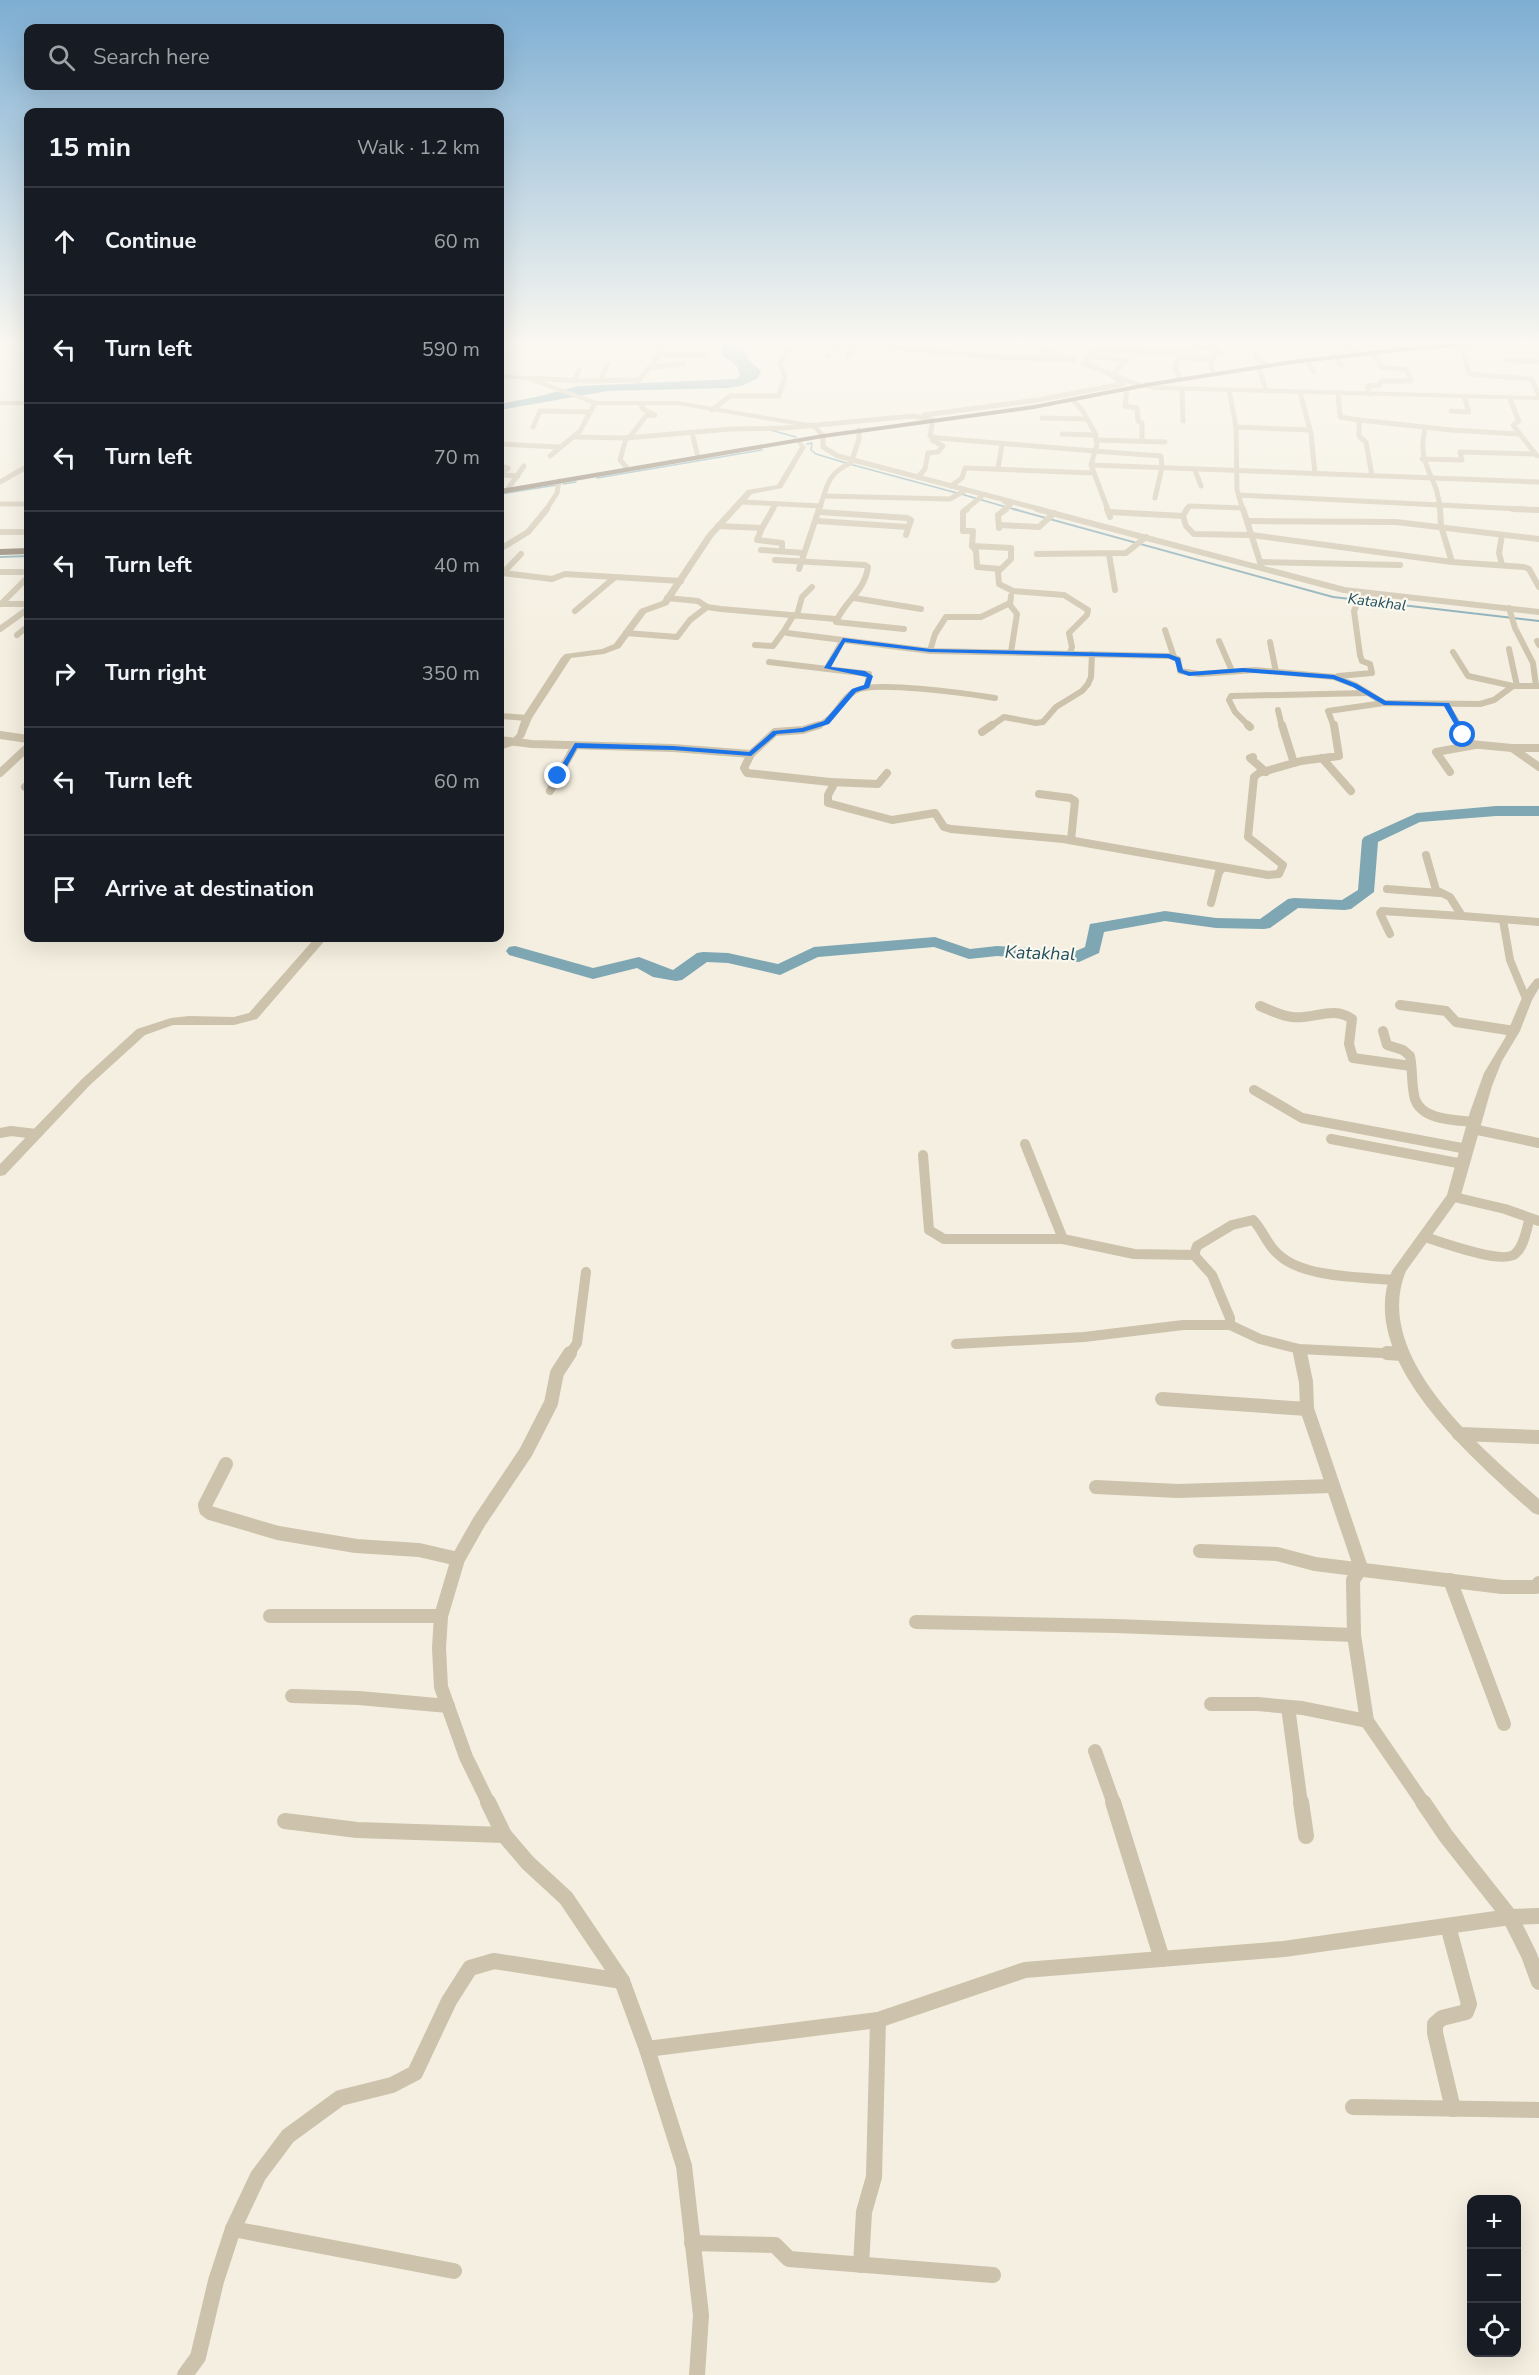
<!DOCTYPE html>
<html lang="en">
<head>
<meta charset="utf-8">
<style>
  body { margin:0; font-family:"Nunito Sans",sans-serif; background:#20242c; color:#f1f3f6 }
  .controls { position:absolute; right:18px; bottom:18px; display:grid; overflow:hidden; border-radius:12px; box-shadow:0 6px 24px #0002 }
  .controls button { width:54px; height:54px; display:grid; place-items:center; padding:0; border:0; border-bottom:2px solid #363941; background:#171b24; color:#f1f3f6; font:30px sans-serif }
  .stop { position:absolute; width:18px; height:18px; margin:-14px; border:4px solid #1a73e8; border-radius:50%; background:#fff }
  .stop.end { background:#1a73e8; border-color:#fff; box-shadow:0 2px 6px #0008 }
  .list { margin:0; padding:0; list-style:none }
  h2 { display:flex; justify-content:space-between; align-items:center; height:78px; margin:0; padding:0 24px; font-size:26px }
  h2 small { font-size:20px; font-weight:400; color:#9ea1a6 }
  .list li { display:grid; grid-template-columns:39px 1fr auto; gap:18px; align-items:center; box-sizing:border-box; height:108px; padding:0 24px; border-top:2px solid #363941 }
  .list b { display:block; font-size:22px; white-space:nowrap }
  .list em { font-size:20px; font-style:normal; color:#9ea1a6 }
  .icon { flex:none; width:33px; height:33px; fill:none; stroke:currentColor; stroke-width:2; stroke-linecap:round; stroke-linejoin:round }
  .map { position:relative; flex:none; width:1539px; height:2375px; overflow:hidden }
  .search { position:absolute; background:#171b24; box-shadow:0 6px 24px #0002; left:24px; top:24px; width:480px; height:66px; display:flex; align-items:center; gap:15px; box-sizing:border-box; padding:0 21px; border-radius:12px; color:#9ea1a6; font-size:22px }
  .panel { position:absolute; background:#171b24; box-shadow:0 6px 24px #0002; left:24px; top:108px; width:480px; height:834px; border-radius:12px }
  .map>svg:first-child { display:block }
  .water { fill:#7ea6b3 }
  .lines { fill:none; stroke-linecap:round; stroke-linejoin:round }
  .stream-far1 { stroke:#7ea6b3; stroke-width:1.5 }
  .stream { stroke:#7ea6b3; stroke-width:2 }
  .river { fill:#7ea6b3; fill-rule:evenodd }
  .minor-far5 { stroke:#cdc2ab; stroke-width:5 }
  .minor-far4 { stroke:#cdc2ab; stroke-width:6 }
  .minor-far3 { stroke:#cdc2ab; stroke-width:8 }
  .minor-far2 { stroke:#cdc2ab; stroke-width:10 }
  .minor-far1 { stroke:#cdc2ab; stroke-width:14 }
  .minor { stroke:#cdc2ab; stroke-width:16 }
  .tertiary { fill:#cdc2ab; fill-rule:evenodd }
  .primary { fill:#7d6e5b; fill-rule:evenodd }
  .route { fill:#1a73e8 }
  .labels { text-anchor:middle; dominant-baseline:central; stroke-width:4.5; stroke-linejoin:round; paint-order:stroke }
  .far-water-label { font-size:15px; font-style:italic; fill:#1e4e5f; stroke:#fbf8ee }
  .water-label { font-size:18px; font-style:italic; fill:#1e4e5f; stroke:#fbf8ee }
</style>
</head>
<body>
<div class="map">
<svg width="1539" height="2375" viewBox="0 0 1539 2375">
  <rect width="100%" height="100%" fill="#f4efe0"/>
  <!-- water -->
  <polygon class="water" points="724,340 748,340 744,347 749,360 761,371 758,378 741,386 727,388 608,391 500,410 500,404 540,396 578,386 736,379 740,376 737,366 723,356 721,344"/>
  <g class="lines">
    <!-- stream-far1 -->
    <g class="stream-far1">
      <polyline points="770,430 796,437"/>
      <polyline points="807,444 812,443 811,450 816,454 846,463"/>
      <polyline points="853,465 957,493"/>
      <polyline points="597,478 762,450"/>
      <polyline points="563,484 576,482"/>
      <polyline points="500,494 557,485"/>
      <polyline points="961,494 1006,507"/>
      <polyline points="1010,508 1018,510"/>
    </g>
    <!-- stream -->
    <g class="stream">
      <polyline points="1013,509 1333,597 1539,621"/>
      <polyline points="0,557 28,556"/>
    </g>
    <!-- river -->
    <polygon class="river" points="1496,806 1539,806 1539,816 1496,816 1420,822 1378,842 1374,892 1351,909 1345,910 1298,908 1270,928 1264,929 1216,928 1165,921 1104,932 1099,953 1079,962 997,956 969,959 934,947 818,957 780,975 728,963 707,962 682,980 676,981 653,977 637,968 593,979 509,955 506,951 509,947 515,946 593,968 639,957 673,970 697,953 703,952 728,953 778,964 814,947 935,937 970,949 997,946 1076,951 1085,947 1090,924 1096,923 1165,911 1216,918 1260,919 1288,899 1294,898 1342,900 1358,890 1362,840 1364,837 1417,813"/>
    <!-- minor-far5 -->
    <g class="minor-far5">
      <polyline points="825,340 860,344"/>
      <polyline points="1016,340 1064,357"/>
      <polyline points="1092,340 1125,343 1127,340"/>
      <polyline points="1339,340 1357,353"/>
      <polyline points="1033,342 1030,341 1063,340"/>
      <polyline points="1462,344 1469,374 1532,379 1539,396"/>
      <polyline points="1256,349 1258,360 1268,366"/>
      <polyline points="659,355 705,355"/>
      <polyline points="827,356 841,341"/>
      <polyline points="848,356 860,344 993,357 1074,360"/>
      <polyline points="1091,356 1126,360 1115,372"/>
      <polyline points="1335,356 1341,365"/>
      <polyline points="1306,360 1314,372"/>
      <polyline points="1505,360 1539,362"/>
      <polyline points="1082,363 1142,386"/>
      <polyline points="1085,364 1095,350 1192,353 1193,348 1214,348 1215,340"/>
      <polyline points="652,367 683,364"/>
      <polyline points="1259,367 1266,391"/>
      <polyline points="1214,374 1211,367 1214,353 1220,353 1218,349"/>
      <polyline points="528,378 582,381 639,380 660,354 656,350 669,340"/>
      <polyline points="1180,379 1175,368 1178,357 1213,360"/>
      <polyline points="574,381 579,370"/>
      <polyline points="600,381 608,364"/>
      <polyline points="1127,389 1125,406 1137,408 1138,421 1142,423 1142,437"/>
      <polyline points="1182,389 1183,421"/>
      <polyline points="1229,390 1236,427 1237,490 1243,510"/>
      <polyline points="1300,392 1311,434 1315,474"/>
      <polyline points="1338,393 1340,417 1359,420"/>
      <polyline points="1369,394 1368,386 1380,385 1381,381 1411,381 1407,370 1381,367 1372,351"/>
      <polyline points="1509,397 1519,421 1513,425 1537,456"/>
      <polyline points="1073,400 1082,410 1095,433 1097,444 1091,465 1108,510"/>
      <polyline points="712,410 730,396 779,396 785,376 780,364 787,351 800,340"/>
      <polyline points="1451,411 1469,412 1464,396"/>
      <polyline points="924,415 1038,400 1123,384 1108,372"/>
      <polyline points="1042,418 1087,419"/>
      <polyline points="533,427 540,411 590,412"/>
      <polyline points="1236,427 1309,430"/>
      <path d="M1425 428C1416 468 1438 474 1440 510"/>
      <polyline points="1062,434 1096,435"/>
      <polyline points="823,436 823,447 838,456 1043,510"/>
      <polyline points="574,437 626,438 731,429 784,428 914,416 933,420 930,436 938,438 1094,451"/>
      <polyline points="693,437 698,457"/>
      <polyline points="626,438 620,460 628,469"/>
      <polyline points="629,438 646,416 655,415 643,409 641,404"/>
      <polyline points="1096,440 1165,442"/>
      <polyline points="500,444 560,447"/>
      <polyline points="1094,451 1161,456 1162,467 1155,498"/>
      <polyline points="550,456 580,431 595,403"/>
      <polyline points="1422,459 1462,460 1460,452 1535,454"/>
      <polyline points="1091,465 1539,482"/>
      <polyline points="500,466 508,468 502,475 518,476"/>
      <polyline points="998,468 1002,445"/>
      <polyline points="1195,470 1201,486"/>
      <polyline points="1372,476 1366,442 1359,436 1359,420 1451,430 1519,434"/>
      <polyline points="918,477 925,469 928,453 938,452 943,446 932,440"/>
      <polyline points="0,482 28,466"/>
      <polyline points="951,486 962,478 965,468 1093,473"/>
      <polyline points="507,490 524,466"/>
      <polyline points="1239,495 1539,510"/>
      <polyline points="824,496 950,499 964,491"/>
      <polyline points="742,502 821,506"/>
      <polyline points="0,504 28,504"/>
      <polyline points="546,510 557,493 559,481"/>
      <polyline points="772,510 776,504"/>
      <path d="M819 510C827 487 827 473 851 463L859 439V430"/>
      <polyline points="965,510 981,497"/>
      <polyline points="1004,510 1010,505 1004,501"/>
      <polyline points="1186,510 1189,506 1243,508"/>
    </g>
    <!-- minor-far4 -->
    <g class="minor-far4">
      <polyline points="967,509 963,512 963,531 973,531 972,546 1011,548 1011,559 998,572 999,584 1013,591 1064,595 1088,610 1087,615 1069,633 1072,647 1070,653"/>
      <polyline points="1037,509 1344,590 1539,612"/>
      <polyline points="1107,509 1110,517"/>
      <polyline points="1243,509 1262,568"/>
      <polyline points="1440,509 1441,526 1452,562 1524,567 1529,569 1539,587"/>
      <polyline points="1513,509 1539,510"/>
      <polyline points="820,512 907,518 911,520 906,535"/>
      <polyline points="1109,512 1183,516 1186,526 1194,534 1252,535 1452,562"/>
      <polyline points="1183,516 1187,509"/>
      <polyline points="817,521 908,527"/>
      <polyline points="1247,521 1396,522 1539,539"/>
      <polyline points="1000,525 1039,527 1054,513"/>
      <polyline points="718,526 762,528 773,509"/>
      <polyline points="762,528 757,540 782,543 782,550"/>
      <polyline points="999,528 998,515 1006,509"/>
      <polyline points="0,532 28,532"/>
      <polyline points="1502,535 1499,553 1502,565"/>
      <polyline points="972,546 976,551 977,567 1000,569"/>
      <polyline points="500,549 528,532 547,509"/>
      <polyline points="761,550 804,553"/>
      <polyline points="1037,554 1126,553 1146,537"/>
      <polyline points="1109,554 1115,590"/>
      <path d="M775 560 865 565 868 567C864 593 845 600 836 622L904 629"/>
      <polyline points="1260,562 1400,565"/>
      <polyline points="799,569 819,509"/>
      <polyline points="0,572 28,572"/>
      <polyline points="503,573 552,579 565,574 681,581"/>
      <polyline points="500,576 521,554"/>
      <polyline points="812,587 802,597 797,615 793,616 784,631 787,633 930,651 1169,656 1178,659 1180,671 1199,674 1255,670 1334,677 1355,685 1384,703"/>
      <polyline points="1011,596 1010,605 1017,614 1011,652"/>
      <polyline points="667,598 698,601 707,607 721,609 836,619"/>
      <polyline points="854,598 921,609"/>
      <polyline points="0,604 28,604"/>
      <polyline points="1,604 28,577"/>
      <polyline points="1509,608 1515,628 1533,663 1536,686"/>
      <polyline points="575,611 614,578"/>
      <polyline points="0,629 28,609"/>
      <polyline points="1165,630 1174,657"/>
      <polyline points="626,633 677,637 690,620 707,607"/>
      <polyline points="17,635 28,626"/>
      <polyline points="1219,641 1232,671"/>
      <polyline points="1537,641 1539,645"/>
      <polyline points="1270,642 1276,672"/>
      <polyline points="755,645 773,646 784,631"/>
      <polyline points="1509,649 1517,686"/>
      <polyline points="930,651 935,634 946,617 981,617 1010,603"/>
      <polyline points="1453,652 1468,676 1513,686"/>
      <polyline points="769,662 869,674 867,687"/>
      <polyline points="827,668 843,640"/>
      <polyline points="1338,676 1372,673 1370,664 1362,661 1360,655 1354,611 1362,593"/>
      <polyline points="1446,704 1460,727"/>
      <polyline points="1278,710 1282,727"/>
      <polyline points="500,716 527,718"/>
      <path d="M814 727C837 720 838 700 855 691 873 680 970 694 995 698"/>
      <polyline points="990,727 1004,717 1036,723 1043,722 1056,707 1082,691 1088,684 1091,677 1092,654"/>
      <polyline points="1250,727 1235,712 1229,700 1231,696 1368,693"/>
      <polyline points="1334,727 1328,711 1384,703 1480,704 1494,700 1513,686 1539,686"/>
    </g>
    <!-- minor-far3 -->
    <g class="minor-far3">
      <polyline points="819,725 803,730 775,732 751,754 744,768 747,773 830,782 833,786 828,795 828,803 892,820 935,813 944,827 951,829 1063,839 1268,875 1279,874 1283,865 1248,837 1254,777 1259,773 1301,761 1339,756 1334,725"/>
      <polyline points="1248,725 1250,727"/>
      <polyline points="1282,725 1294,763"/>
      <polyline points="1459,725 1470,744 1512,748 1539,767"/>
      <polyline points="982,732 992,725"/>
      <polyline points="0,735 28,739"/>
      <polyline points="500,740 532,744 673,748 751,754"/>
      <polyline points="1513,748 1539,748"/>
      <polyline points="1253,757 1250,758 1266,772"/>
      <polyline points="1322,758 1351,791"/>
      <polyline points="1450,772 1436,752 1475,745"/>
      <polyline points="0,773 28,747"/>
      <polyline points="830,782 878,784 887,773"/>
      <polyline points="25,787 28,784"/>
      <polyline points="550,791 575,746"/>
      <polyline points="1039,794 1070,798 1075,801 1071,840"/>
      <polyline points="1426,855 1436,890 1450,897 1462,916 1539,922"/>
      <polyline points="1387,889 1439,893"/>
      <polyline points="1211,903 1219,872 1223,868"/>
      <polyline points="1503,920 1510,960 1527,1001"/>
      <polyline points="1390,934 1380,913 1382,911 1462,916"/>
    </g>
    <!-- minor-far2 -->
    <g class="minor-far2">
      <polyline points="1400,1005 1446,1011 1456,1022 1514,1031"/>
      <path d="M1260 1006C1270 1010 1281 1016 1292 1017 1313 1020 1333 1005 1352 1019L1349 1044 1353 1058 1411 1066"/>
      <path d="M1383 1031 1387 1045 1403 1050 1410 1056C1413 1070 1411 1086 1415 1099 1422 1121 1457 1120 1475 1122"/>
      <polyline points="1254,1090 1302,1118 1467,1149"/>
      <polyline points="1473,1129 1539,1143"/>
      <polyline points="0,1133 11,1131 36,1134"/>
      <polyline points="1331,1139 1463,1164"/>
      <polyline points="1025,1144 1063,1239"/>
      <polyline points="923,1155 929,1230 944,1239 1063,1239 1134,1254 1194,1255 1212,1275 1230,1318 1230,1325"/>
      <polyline points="1454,1197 1505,1209 1539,1221"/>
      <path d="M1425 1237C1441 1242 1505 1266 1516 1253 1525 1245 1526 1229 1530 1218"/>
      <path d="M1194 1255 1197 1246 1232 1225 1253 1220C1263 1230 1267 1245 1278 1254 1302 1278 1362 1277 1395 1280"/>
      <polyline points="956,1344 1084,1337 1183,1325 1230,1325 1260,1339 1299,1349 1402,1354"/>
      <polyline points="1299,1349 1300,1355"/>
      <polyline points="569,1355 577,1343 586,1272"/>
    </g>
    <!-- minor-far1 -->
    <g class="minor-far1">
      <polyline points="1300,1353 1306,1382 1307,1409 1361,1568"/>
      <polyline points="1387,1353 1402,1354"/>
      <polyline points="1162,1399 1307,1409"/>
      <polyline points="1459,1434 1539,1437"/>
      <polyline points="226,1464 205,1505 206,1510 210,1513 278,1533 356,1546 419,1550 458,1559"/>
      <polyline points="1096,1487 1178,1491 1332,1486"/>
      <polyline points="1200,1551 1277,1554 1315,1564 1502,1587 1536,1587 1539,1583"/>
      <polyline points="1361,1568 1353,1580 1354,1635 1367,1721 1424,1804"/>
      <polyline points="1450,1580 1504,1724"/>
      <polyline points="270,1616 441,1616"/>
      <polyline points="916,1622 1116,1626 1354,1635"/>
      <polyline points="292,1696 359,1698 448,1706"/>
      <polyline points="1211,1704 1257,1704 1302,1708 1367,1721"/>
      <polyline points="1288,1707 1301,1804"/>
      <polyline points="1095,1751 1114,1804"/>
      <polyline points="489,1804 466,1757 441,1687 439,1648 441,1616 458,1559 479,1522 526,1452 551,1403 557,1373 570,1353"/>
    </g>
    <!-- minor -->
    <g class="minor">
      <polyline points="488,1802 504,1835 528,1863 566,1898 622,1981 647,2049 684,2166 701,2315 697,2375"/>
      <polyline points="1113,1802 1162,1959"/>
      <polyline points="1301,1802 1306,1836"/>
      <polyline points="1423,1802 1446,1836 1510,1917 1529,1955 1539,1982"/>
      <polyline points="285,1821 357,1830 504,1835"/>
      <polyline points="1448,1926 1469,2004 1466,2012 1442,2018 1435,2024 1435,2033 1453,2109"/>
      <polyline points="647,2049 878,2020 1025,1970 1284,1949 1510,1917 1539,1916"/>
      <polyline points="1353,2107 1539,2110"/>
      <polyline points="233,2229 454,2271"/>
      <polyline points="692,2243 775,2245 789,2259 993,2275"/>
      <polyline points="861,2265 864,2212 874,2177 878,2020"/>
      <polyline points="185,2375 198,2357 216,2281 233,2229 258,2176 288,2136 340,2098 392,2085 415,2073 449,2001 470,1968 494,1961 622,1981"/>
    </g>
    <!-- tertiary -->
    <g class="tertiary">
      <polygon points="500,374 530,377 596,401 677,401 809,423 818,427 826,436 821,437 814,429 807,427 677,405 595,405 527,380 500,378"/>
      <polygon points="1140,385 1539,396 1539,400 1155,390 1140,387"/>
      <rect x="0" y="401" width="28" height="4"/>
      <polygon points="799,439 806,447 782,488 752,494 713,537 668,605 646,613 620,648 604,654 571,658 532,718 524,737 517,744 500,750 500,744 511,740 517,734 522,718 561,658 565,654 602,649 614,644 640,609 662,601 707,534 747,490 777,485 800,447 796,441"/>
      <polygon points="315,938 327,938 257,1019 234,1025 173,1025 145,1035 90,1085 5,1175 0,1176 0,1164 82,1079 137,1029 171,1018 189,1016 234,1017 249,1013"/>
      <path d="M1539 978V988L1532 1000 1520 1031 1502 1061 1492 1086 1461 1195 1406 1271C1370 1357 1483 1449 1539 1499V1515L1533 1513C1476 1461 1354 1360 1392 1271L1447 1195 1470 1112 1484 1073 1505 1038 1524 993 1535 979Z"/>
    </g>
    <!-- primary -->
    <g class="primary">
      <polygon points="1539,340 1539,343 1424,349 1292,364 1146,387 1034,409 823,438 500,494 500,489 823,434 1034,405 1146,383 1292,360 1424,345"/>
      <polygon points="28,548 28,554 0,555 0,549"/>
    </g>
  </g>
  <!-- sky -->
  <linearGradient id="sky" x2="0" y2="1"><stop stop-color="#7daed3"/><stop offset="0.51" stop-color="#faf8f1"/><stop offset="1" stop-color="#faf8f1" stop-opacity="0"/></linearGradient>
  <rect width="1539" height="672" fill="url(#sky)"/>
  <!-- route -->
  <polygon class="route" points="843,638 930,649 1169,654 1180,658 1183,670 1190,672 1243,668 1334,675 1357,684 1386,701 1449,703 1466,735 1461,736 1444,706 1384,705 1353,687 1333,679 1243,672 1189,676 1178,672 1175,661 1168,658 930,652 845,642 831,667 865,671 873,676 869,688 856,692 829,724 803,732 777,734 751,756 673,750 577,748 561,777 555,776 575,743 673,746 749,752 773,731 802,728 824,721 852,689 864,685 867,677 824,668"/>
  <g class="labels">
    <!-- far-water labels -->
    <g class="far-water-label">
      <text transform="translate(1377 602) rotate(7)">Katakhal</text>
    </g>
    <!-- water labels -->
    <g class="water-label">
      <text transform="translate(1040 953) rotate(2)">Katakhal</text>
    </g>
  </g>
</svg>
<div class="controls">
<button>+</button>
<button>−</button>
<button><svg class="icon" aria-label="locate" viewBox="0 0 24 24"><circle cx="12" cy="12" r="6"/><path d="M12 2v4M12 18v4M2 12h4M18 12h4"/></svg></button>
</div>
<div class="stop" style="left:1463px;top:735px"></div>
<div class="stop end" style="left:558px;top:776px"></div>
<div class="search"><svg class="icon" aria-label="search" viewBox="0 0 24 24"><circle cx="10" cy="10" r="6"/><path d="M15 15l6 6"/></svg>Search here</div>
<section class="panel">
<h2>15 min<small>Walk · 1.2 km</small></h2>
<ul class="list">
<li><svg class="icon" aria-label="ahead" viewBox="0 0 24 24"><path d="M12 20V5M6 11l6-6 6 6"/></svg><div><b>Continue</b></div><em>60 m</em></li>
<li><svg class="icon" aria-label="left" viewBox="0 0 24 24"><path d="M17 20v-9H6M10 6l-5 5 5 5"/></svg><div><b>Turn left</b></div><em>590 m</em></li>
<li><svg class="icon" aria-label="left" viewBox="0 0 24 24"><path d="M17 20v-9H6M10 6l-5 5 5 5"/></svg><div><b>Turn left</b></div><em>70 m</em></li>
<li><svg class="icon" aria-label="left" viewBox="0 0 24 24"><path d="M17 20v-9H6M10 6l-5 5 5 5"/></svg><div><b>Turn left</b></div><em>40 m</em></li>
<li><svg class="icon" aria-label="right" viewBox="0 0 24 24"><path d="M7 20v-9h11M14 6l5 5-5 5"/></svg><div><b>Turn right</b></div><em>350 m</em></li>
<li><svg class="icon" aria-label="left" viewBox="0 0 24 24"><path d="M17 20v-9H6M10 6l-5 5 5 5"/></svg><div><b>Turn left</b></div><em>60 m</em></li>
<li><svg class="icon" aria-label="arrive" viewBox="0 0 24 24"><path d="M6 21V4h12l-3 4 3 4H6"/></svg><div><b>Arrive at destination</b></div></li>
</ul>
</section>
</div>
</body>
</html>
